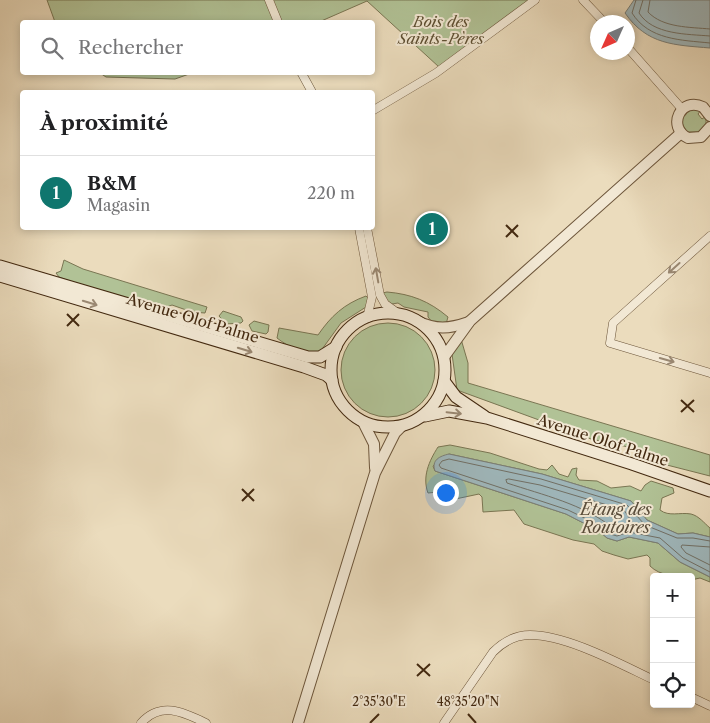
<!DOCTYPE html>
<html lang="fr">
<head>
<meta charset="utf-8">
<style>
  body { margin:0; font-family:"Libre Caslon Text",serif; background:#f2f2f2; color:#202124 }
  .controls { position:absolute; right:15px; bottom:15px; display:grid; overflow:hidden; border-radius:5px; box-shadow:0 2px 8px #0003 }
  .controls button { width:45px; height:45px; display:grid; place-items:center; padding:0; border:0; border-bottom:1px solid #e0e0e0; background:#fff; color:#202124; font:25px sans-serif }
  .compass { position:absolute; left:590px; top:15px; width:45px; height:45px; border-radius:50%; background:#fff; box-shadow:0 2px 8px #0003; rotate:225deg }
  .you { position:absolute; left:445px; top:492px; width:18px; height:18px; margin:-12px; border:4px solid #fff; border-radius:50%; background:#1a73e8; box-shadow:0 0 0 8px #1a73e833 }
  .badge { display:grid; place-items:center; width:32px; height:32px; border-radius:50%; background:#0f766e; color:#fff; font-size:16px; font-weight:700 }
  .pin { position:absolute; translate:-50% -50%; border:2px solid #fff; box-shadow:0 1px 5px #0006 }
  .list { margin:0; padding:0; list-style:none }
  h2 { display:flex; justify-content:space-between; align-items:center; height:65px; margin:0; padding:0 20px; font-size:21px }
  h2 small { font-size:16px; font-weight:400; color:#757577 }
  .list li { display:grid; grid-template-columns:32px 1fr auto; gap:15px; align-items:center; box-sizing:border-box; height:75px; padding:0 20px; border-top:1px solid #e0e0e0 }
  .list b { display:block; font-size:19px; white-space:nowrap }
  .list p { margin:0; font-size:16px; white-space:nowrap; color:#757577 }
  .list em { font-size:16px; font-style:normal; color:#757577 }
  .icon { flex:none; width:28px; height:28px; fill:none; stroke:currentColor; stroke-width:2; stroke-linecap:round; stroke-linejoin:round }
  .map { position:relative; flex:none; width:710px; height:723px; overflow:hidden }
  .search { position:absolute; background:#fff; box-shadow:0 2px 8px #0003; left:20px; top:20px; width:355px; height:55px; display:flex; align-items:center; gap:12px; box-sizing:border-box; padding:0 18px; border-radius:5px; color:#757577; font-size:19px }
  .panel { position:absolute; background:#fff; box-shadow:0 2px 8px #0003; left:20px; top:90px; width:355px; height:140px; border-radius:5px }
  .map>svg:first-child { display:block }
  .green { fill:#b1c296; stroke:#7a7653 }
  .water { fill:#9fb8bd; stroke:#7a7f78 }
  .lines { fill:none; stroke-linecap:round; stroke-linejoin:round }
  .shore { stroke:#717066; stroke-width:1 }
  .minor-casing { stroke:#6d563b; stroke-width:9 }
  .tertiary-casing { stroke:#6d563b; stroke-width:12 }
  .secondary-casing { stroke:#432910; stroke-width:13 }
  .minor { stroke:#f2e8d4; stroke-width:8 }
  .tertiary { stroke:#f2e8d4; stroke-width:10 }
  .secondary { stroke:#f2e8d4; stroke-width:11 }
  .oneway { stroke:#9a8872 }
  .ticks { fill:none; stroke:#432910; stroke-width:2 }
  .labels { text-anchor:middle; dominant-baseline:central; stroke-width:4; stroke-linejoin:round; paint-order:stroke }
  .park-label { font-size:15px; font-style:italic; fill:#5e4f32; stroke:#f2e8d4 }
  .street-label { font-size:15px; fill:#432910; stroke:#f2e8d4 }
  .water-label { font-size:16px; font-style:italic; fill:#5a4d3b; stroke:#f2e8d4 }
  .ticks-label { font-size:12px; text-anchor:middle; fill:#432910; stroke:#f2e8d4; stroke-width:4; stroke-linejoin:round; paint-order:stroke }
</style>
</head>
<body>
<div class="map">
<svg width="710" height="723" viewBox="0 0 710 723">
  <rect width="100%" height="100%" fill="#ebdcbd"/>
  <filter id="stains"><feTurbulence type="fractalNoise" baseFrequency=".004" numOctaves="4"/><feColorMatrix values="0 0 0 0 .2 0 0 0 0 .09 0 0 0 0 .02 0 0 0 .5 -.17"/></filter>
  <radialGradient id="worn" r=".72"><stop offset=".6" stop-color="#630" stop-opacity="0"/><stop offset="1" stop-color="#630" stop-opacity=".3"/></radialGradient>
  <!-- green -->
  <g class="green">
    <polygon points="47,0 531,0 439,67 367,1 319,22 55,22"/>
    <polygon points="100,73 192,73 175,79 106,77"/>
    <path d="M693 109 701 110 698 114 702 119 706 116V124L699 132H688C678 123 682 113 693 109Z"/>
    <polygon points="64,260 83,269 207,307 205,313 192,312 172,305 162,309 115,298 59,277 56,273 61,271"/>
    <path d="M387 292C411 294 429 301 448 317L446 324 432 322 428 317V312L404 307 398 303 386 305 382 293Z"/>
    <path d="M366 296 368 298 366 307 341 323 320 352C306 355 288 347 277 338L279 328 318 335C331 316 344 304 366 296Z"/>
    <polygon points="223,311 241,317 243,321 241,323 226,324 219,316"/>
    <polygon points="254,321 269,325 268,332 266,334 252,331 249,325"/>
    <circle cx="388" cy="370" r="47"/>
    <polygon points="461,339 468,363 468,383 710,455 710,476 663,464 633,448 591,439 457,390 451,347"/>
    <path d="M450 445 490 453 539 469 547 470 552 465 559 474 568 477 572 469 577 468 576 475 579 480 597 481 611 488 630 486 641 491 645 485 651 481 673 488 674 493 662 498 660 510C669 517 680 512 691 514 699 516 704 523 710 528V537L693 533 678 534 647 520 631 501 542 474 449 454 433 466 435 471 566 514 599 531 607 538 617 541 629 537 658 543 680 562 710 577V582L700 578 691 580V577C677 577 660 576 650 566V558L647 555 628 559 614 555 602 551 594 544 573 540 524 524 514 510 483 512 482 497 479 494 446 501 438 492 428 493C422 477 429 461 438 447Z"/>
  </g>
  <!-- water -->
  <g class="water">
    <path d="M634 0H710V48C675 45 647 45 625 13Z"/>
    <path d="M449 454 542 474 631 501 647 520 678 534 693 533 710 537V577L680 562 658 543 629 537 617 541 607 538 599 531 566 514 435 471C431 460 440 456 449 454Z"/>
  </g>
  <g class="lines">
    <!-- shore -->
    <g class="shore">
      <path d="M636 0 632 13C649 40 681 40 710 43"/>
      <path d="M643 0 639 13C653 35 687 34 710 36"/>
      <path d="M650 0 648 12C663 28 690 27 710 29"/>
      <path d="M509 479 540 485 624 510 634 525 613 528C583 504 543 495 507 483L506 480Z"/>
      <polyline points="710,541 693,538 677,538 645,525 627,505 541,479 449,459 442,461 439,465 441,468 568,510 601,526 610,534 617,536 629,532 660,538 683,558 710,572"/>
      <polyline points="710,547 682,545 681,547 686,553 710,565"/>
    </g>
    <!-- minor casing -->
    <g class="minor-casing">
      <g id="minor">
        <polyline points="269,0 278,22"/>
        <polyline points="583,0 604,22"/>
        <polyline points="628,48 682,109"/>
        <polyline points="301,72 312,92"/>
        <polyline points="372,111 436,73 535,0"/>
        <polyline points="359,228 372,297 367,318"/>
        <polyline points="367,228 380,295 385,304 399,314"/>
        <polyline points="710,236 613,323 610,343 710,373"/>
        <polyline points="691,697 710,706"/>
        <path d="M141 723C161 701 183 712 206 723"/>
        <path d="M444 723 493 652C503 642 515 635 530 635 567 635 620 664 654 680"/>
      </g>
    </g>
    <!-- tertiary casing -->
    <g class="tertiary-casing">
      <g id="tertiary">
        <path d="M710 116 703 107C681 96 666 127 688 138L701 137 710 127"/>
        <path d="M417 321C436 330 449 329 469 322"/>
        <polyline points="444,357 470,321 681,133"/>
        <polyline points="363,422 374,444 375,468"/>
        <polyline points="298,723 375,473 395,433 402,426"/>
      </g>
    </g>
    <!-- secondary casing -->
    <g class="secondary-casing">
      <g id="secondary">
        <polyline points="0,266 308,357 320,357 336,347"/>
        <polyline points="0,276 304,367 326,375 332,380"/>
        <circle cx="388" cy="370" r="57"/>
        <polyline points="444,381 456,397 484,416"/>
        <polyline points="425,416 449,411 487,418 632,464 710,491"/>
      </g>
    </g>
    <!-- minor -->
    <use href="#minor" class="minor"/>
    <!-- tertiary -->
    <use href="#tertiary" class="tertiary"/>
    <!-- secondary -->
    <use href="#secondary" class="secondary"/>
  </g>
  <!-- one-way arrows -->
  <defs><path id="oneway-shaft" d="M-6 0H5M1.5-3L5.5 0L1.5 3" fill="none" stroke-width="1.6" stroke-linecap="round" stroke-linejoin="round" transform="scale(1.25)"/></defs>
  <g class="oneway">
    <use href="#oneway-shaft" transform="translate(674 268) rotate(138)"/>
    <use href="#oneway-shaft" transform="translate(377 275) rotate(-100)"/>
    <use href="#oneway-shaft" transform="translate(90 303) rotate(17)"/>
    <use href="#oneway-shaft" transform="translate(245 350) rotate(17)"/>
    <use href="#oneway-shaft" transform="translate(667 360) rotate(16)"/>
    <use href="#oneway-shaft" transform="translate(454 413) rotate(6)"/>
  </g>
  <!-- ticks -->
  <path class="ticks" d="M506 225 518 237M506 237 518 225M67 314 79 326M67 326 79 314M681 400 694 412M681 412 694 400M242 489 254 501M242 501 254 489M417 664 430 676M417 676 430 664M468 714 476 723M370 723 379 714"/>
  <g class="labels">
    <!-- park labels -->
    <g class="park-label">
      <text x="441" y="21">Bois des<tspan x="441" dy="17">Saints-Pères</tspan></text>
    </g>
    <!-- street labels -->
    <g class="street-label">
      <text transform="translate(193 318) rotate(17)">Avenue Olof Palme</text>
      <text transform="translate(603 440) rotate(18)">Avenue Olof Palme</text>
    </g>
    <!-- water labels -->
    <g class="water-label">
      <text x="616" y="509">Étang des<tspan x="616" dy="18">Routoires</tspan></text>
    </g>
  </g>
  <g class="ticks-label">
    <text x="379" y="706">2°35'30"E</text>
    <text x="468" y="706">48°35'20"N</text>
  </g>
  <rect width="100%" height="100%" filter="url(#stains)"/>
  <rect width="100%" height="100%" fill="url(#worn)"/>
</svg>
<div class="controls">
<button>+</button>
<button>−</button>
<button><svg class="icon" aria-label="locate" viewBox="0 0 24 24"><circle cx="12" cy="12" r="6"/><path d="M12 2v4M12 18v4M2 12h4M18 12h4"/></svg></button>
</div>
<svg class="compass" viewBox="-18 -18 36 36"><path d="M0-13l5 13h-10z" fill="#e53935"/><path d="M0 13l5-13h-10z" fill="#757577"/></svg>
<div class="you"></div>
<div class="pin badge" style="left:432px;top:229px">1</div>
<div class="search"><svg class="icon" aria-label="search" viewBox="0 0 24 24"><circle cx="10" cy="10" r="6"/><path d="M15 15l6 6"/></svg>Rechercher</div>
<section class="panel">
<h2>À proximité<small></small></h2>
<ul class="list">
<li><span class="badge">1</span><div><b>B&amp;M</b><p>Magasin</p></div><em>220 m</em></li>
</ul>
</section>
</div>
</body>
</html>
